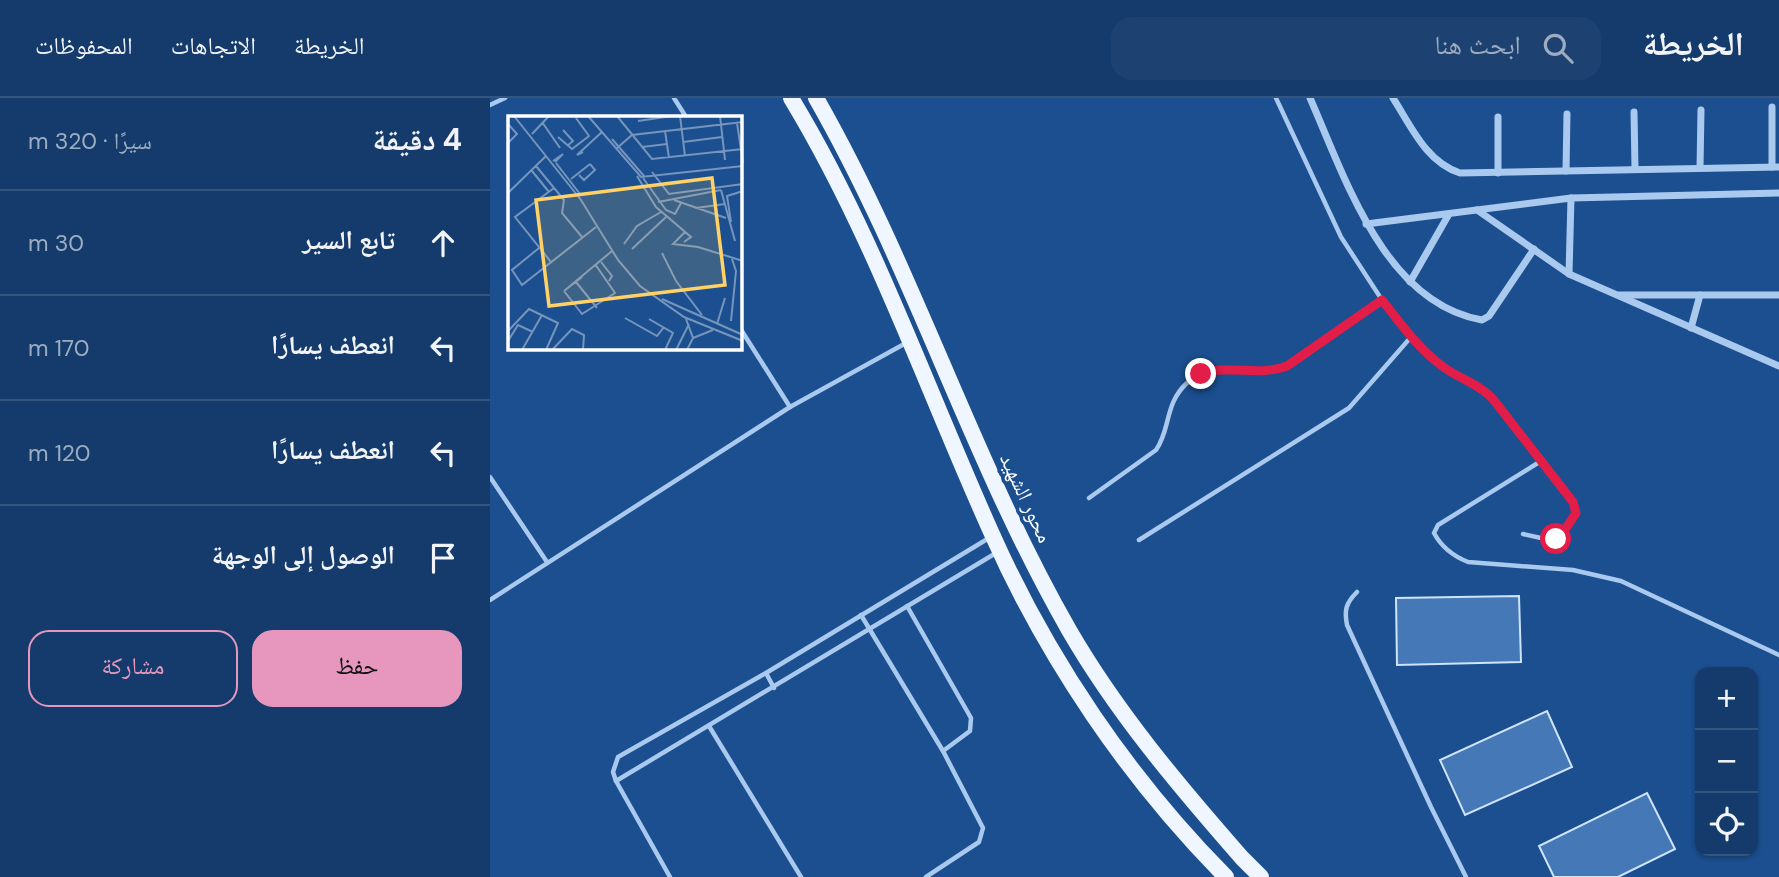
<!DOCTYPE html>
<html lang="ar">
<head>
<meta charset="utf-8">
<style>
  body { margin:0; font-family:"DM Sans","Noto Naskh Arabic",sans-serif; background:#1d4271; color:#f1f3f6; direction:rtl }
  .controls { position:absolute; right:21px; bottom:21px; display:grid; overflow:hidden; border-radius:14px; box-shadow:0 2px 5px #0004 }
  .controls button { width:63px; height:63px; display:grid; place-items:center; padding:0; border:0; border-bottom:2px solid #33557e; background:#143b6b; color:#f1f3f6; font:35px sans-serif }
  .stop { position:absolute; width:21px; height:21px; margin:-16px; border:5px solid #e11d48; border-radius:50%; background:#fff }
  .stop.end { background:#e11d48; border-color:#fff; box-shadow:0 2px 7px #0008 }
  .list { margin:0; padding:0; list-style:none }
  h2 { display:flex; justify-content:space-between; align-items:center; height:91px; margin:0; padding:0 28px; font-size:30px }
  h2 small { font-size:23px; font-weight:400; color:#9dadc1 }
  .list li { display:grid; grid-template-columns:46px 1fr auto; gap:21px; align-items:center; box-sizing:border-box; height:105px; padding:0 28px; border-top:2px solid #33557e }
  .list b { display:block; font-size:26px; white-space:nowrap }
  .list em { font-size:23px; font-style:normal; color:#9dadc1 }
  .actions { display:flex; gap:14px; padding:21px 28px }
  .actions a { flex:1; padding:16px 0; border:2px solid #e797bd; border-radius:21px; text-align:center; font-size:24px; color:#e797bd }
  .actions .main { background:#e797bd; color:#111 }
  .icon { flex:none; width:38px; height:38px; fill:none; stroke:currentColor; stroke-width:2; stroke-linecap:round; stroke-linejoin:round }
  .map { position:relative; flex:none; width:1289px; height:779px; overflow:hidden; direction:ltr }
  header { display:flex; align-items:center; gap:42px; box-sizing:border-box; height:98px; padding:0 35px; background:#143b6b; border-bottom:2px solid #33557e }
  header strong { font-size:33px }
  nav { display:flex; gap:38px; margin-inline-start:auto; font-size:24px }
  .search { width:490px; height:63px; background:#1d4271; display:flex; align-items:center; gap:18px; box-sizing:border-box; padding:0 24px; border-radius:21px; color:#9dadc1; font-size:26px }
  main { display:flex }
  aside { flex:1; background:#143b6b }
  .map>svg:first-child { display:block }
  .building { fill:#4478b7; stroke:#cfe3fa; stroke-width:2 }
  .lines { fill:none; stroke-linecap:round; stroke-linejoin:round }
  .lane { stroke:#a9c9ee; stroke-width:4.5 }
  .street { stroke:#a9c9ee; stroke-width:7 }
  .primary { stroke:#f0f6ff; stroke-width:16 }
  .route { stroke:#e11d48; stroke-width:9 }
  .labels { text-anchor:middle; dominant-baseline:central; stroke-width:7; stroke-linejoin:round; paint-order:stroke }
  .street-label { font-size:21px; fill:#fff; stroke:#1b4f8f }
  .inset-road { fill:none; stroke:#7695bc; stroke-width:2 }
  .view { fill:#ffd166; fill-opacity:0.15; stroke:#ffd166; stroke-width:3.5 }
  .inset-edge { fill:none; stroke:#fff; stroke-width:3.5 }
</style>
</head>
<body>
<header>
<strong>الخريطة</strong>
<div class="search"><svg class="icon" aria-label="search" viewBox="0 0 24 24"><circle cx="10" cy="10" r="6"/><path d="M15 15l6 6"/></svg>ابحث هنا</div>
<nav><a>الخريطة</a><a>الاتجاهات</a><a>المحفوظات</a></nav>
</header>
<main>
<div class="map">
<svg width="1289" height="779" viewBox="0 0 1289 779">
  <rect width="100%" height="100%" fill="#1b4f8f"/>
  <!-- building -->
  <g class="building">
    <polygon points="1029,498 1031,564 907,567 906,500"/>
    <polygon points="1057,613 1082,669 975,717 950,662"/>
    <polygon points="1157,695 1185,751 1128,779 1064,779 1049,748"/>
  </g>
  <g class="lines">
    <!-- lane -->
    <g class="lane">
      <polyline points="184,0 196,19"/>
      <polyline points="786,0 851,139 892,202 921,239 949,266 996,293 1085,407 1086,415 1068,440 1060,442 1033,436"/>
      <polyline points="0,7 15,0"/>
      <polyline points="250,230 300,309"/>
      <path d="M1051 363 948 427 944 435C952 450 963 458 978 464L1083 472 1131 483 1289 557"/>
      <polyline points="0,379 57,464"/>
      <path d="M599 400 666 352C681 331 674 306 697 285 723 262 754 278 784 272 807 268 869 218 892 202"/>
      <polyline points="649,442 859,310 921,239"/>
      <path d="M867 494C856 505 854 512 857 527L941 709 976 779"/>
      <polyline points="0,502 300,309 416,245"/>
      <polyline points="417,508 481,620 480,633 453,653"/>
      <polyline points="371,517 453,653 493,730 489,744 436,779"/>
      <polyline points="276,575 284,590"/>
      <polyline points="219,628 311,779"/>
      <polyline points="126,683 506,455"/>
      <polyline points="180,779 126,683 123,674 128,659 276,575 499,440"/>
    </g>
    <!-- street -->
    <g class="street">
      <path d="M820 0C855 79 894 205 992 222L999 218 1044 151"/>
      <path d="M903 0C921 28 936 64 970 75L1289 69"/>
      <polyline points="1282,9 1282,69"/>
      <polyline points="1144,14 1145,71"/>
      <polyline points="1008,19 1008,75"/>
      <polyline points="1210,70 1211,12"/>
      <polyline points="1076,73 1077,16"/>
      <polyline points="987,112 1079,176 1289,268"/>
      <polyline points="876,126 1081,100 1289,95"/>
      <polyline points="1079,176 1081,100"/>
      <polyline points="920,184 959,116"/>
      <polyline points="1129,197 1289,197"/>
      <polyline points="1201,230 1210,197"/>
    </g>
    <!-- primary -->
    <g class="primary">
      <path d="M301 0C384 137 436 290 502 436 558 562 639 681 736 779"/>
      <path d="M326 0C424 171 481 361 579 532 627 615 689 688 752 760L771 779"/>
    </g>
  </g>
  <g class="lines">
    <!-- route -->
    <path class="route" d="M711 276C739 266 769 279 797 268L892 202C910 225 928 250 952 268 969 281 988 285 1003 301L1083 404 1086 415 1070 439 1066 441"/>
  </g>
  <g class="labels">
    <!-- street labels -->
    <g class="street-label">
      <text transform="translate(536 400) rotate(65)">محور الشهيد</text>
    </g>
  </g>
  <!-- overview -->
  <g transform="translate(18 18)">
    <rect width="234" height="234" fill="#1b4f8f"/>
    <path class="inset-road" d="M6 0 73 84 110 144 132 170 176 201 235 225M80 0 133 61 235 50M109 0 144 43 235 33M172 0 177 40M212 0 217 44M130 5 164 0M34 6 52 32M229 7 235 47M0 8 9 18 0 27M55 14 65 25 59 30M157 15 161 42M24 18 41 0M50 21 64 33 81 20 68 2M104 23 136 60M175 26 214 21M134 31 159 28M109 32 124 19 235 6M75 36 69 39 94 16M45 45 55 38 47 46M48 47 72 78M28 50 56 84 54 97 74 121M24 55 41 76M144 56 161 78 235 68M71 59 76 64 87 54 82 48M129 60 148 91 183 121 176 126M135 62 158 94 167 98 173 87M63 63 82 48M213 74 227 125M0 77 38 40M166 84 218 102M150 86 213 74M188 92 217 88M223 106 219 80 235 75M177 116 165 128 190 131 235 145M116 128 129 110 153 96M31 132 4 154 14 169 88 111M124 133 158 101M154 137 168 165 194 199M43 146 7 101 46 72M93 146 104 160 101 165M68 166 89 192M56 175 74 198 107 177 87 148M56 175 104 135M56 175 74 161M154 183 235 219M117 202 149 220 156 211M141 203 165 217 157 234M178 203 185 222 179 234M223 205 228 155 224 143M209 208 217 182M0 215 21 193 50 207 38 234M185 222 205 214M0 225 10 209 25 216M14 234 34 199M44 234 64 213 76 219 75 234M168 234 181 208"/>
    <path class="view" d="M204 62 217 169 41 190 28 84Z"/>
    <rect width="234" height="234" class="inset-edge"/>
  </g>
</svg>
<div class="controls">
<button>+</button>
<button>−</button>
<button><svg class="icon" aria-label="locate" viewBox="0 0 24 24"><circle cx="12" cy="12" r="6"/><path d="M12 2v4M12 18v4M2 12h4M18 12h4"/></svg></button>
</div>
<div class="stop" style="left:1066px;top:441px"></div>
<div class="stop end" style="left:711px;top:276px"></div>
</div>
<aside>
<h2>4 دقيقة<small>سيرًا · 320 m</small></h2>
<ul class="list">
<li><svg class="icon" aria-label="ahead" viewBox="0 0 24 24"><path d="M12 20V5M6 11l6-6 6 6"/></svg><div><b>تابع السير</b></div><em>30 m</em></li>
<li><svg class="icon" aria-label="left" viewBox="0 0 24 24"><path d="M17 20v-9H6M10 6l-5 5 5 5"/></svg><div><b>انعطف يسارًا</b></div><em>170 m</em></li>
<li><svg class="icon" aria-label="left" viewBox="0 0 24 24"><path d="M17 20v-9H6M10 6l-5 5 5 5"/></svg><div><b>انعطف يسارًا</b></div><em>120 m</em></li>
<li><svg class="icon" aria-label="arrive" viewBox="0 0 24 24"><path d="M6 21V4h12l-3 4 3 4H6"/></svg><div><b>الوصول إلى الوجهة</b></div></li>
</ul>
<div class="actions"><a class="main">حفظ</a><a>مشاركة</a></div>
</aside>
</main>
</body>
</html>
